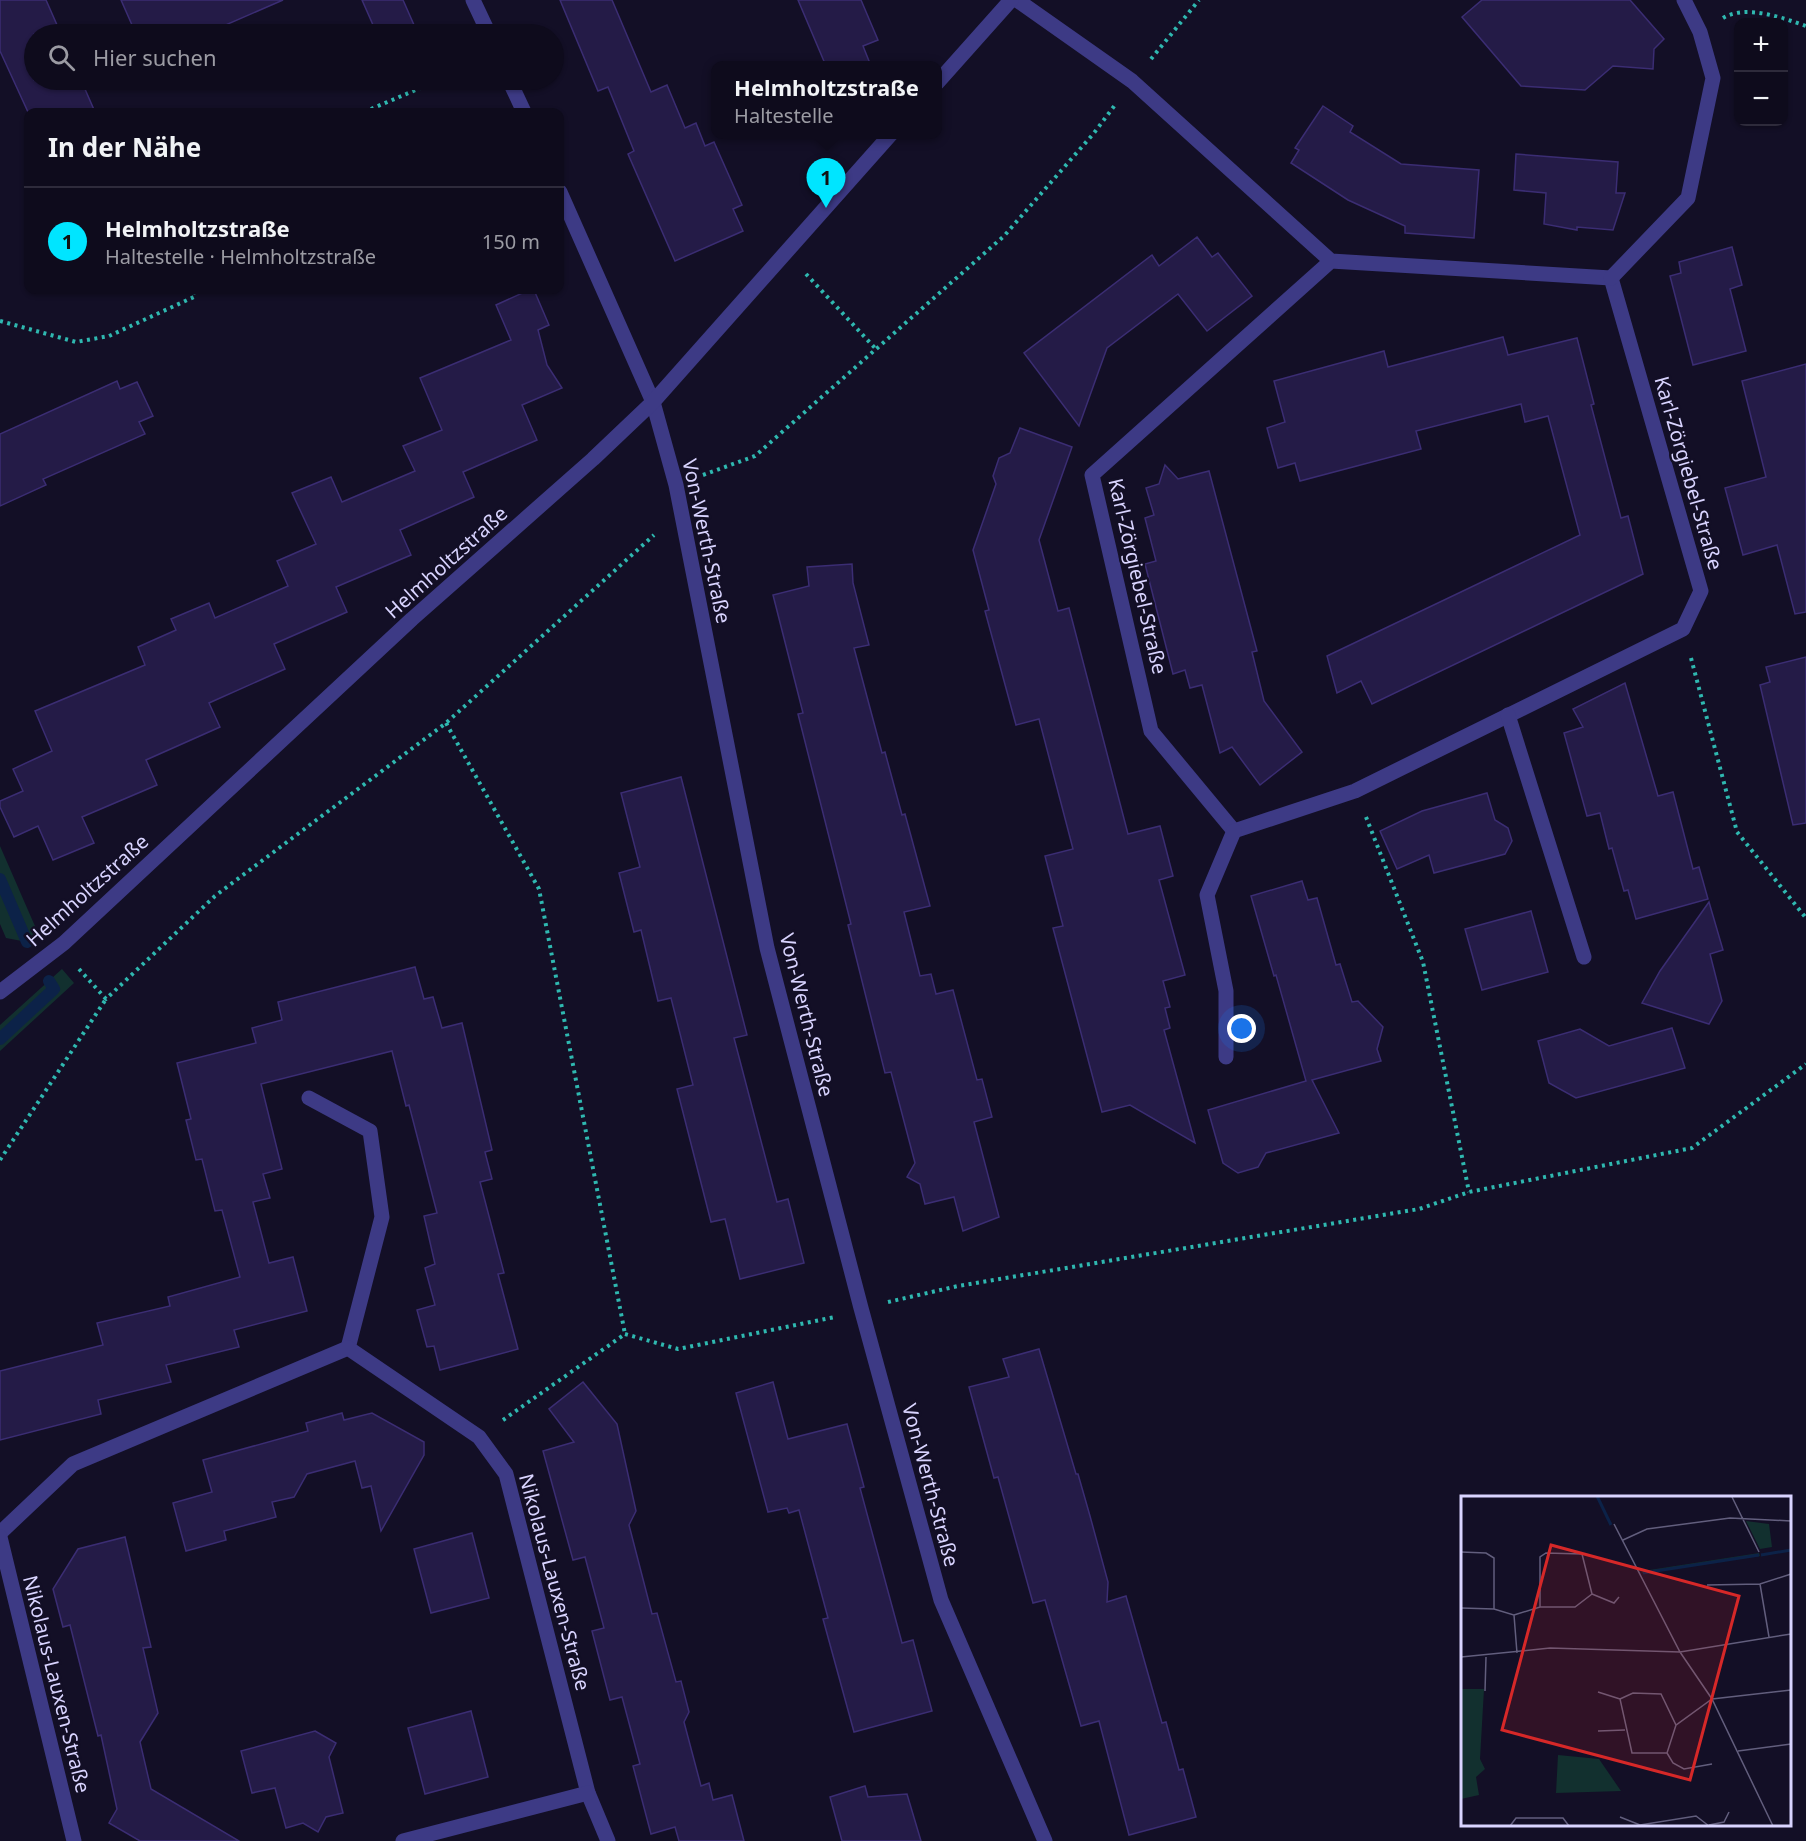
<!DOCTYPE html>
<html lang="de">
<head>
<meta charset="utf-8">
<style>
  body { margin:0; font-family:"Noto Sans",sans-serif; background:#171425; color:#f1f3f6 }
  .controls { position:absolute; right:18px; top:18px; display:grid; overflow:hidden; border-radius:12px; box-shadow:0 2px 4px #0004 }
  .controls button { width:54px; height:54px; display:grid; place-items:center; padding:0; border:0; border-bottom:2px solid #2e2b3b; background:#0e0b1c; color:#f1f3f6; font:30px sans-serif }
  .you { position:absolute; left:1242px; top:1029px; width:21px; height:21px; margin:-15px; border:4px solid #fff; border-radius:50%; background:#1a73e8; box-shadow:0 0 0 9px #1a73e833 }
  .badge { display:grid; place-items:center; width:39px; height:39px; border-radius:50%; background:#00e5ff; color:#111; font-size:20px; font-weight:700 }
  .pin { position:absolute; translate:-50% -50px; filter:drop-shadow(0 2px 3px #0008) }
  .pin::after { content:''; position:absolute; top:32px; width:21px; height:18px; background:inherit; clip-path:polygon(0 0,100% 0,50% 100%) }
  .popup { position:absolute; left:711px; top:61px; width:231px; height:78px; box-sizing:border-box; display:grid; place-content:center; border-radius:12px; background:#0e0b1c; filter:drop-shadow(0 2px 4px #0005); font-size:20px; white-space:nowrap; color:#9b9ba3 }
  .popup b { font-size:22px; color:#f1f3f6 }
  .popup::after { content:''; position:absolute; left:50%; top:100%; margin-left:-12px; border:12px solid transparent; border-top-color:#0e0b1c }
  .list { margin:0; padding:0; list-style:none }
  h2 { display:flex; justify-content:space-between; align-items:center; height:78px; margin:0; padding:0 24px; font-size:26px }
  h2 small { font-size:20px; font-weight:400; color:#9b9ba3 }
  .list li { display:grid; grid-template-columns:39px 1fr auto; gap:18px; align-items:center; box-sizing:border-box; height:108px; padding:0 24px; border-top:2px solid #2e2b3b }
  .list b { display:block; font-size:22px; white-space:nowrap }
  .list p { margin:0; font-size:20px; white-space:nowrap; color:#9b9ba3 }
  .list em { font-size:20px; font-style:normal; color:#9b9ba3 }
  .icon { flex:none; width:33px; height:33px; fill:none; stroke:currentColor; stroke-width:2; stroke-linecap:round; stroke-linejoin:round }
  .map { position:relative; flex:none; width:1806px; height:1841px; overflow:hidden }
  .search { position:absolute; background:#0e0b1c; box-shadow:0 2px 4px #0004; left:24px; top:24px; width:540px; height:66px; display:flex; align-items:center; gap:15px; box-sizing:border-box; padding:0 21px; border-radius:33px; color:#9b9ba3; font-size:22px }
  .panel { position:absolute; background:#0e0b1c; box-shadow:0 2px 4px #0004; left:24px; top:108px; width:540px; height:186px; border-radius:12px }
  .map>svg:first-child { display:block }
  .green { fill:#12302f }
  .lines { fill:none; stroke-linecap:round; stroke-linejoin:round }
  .stream { stroke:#0c2248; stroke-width:12 }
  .building { fill:#241b47; stroke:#3b2d73; stroke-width:1.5 }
  .path { stroke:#2fb8b0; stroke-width:4; stroke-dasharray:3 4.5; stroke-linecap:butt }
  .street { stroke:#3d3a85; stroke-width:15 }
  .labels { text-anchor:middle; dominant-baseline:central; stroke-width:5; stroke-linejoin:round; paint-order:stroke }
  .street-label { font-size:20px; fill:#d9d4ff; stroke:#130f26 }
  .inset-river { fill:none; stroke:#0c2248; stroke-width:3 }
  .inset-road { fill:none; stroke:#625e7d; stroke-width:1.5 }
  .view { fill:#d62828; fill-opacity:0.15; stroke:#d62828; stroke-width:3 }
  .inset-edge { fill:none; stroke:#d9d4ff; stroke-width:3 }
</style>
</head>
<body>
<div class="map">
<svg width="1806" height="1841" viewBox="0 0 1806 1841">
  <rect width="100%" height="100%" fill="#130f26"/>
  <!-- green -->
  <g class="green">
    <polygon points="0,846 38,933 27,942 6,938 0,924"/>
    <polygon points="62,969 74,983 0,1051 0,1025"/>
  </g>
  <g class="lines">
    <!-- stream -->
    <g class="stream">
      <polyline points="0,879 27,942"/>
      <polyline points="0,1039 54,989 49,981"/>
    </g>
  </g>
  <!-- building -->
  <g class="building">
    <polygon points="0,0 46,0 61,34 34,34 34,80 81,80 95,112 28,112 0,51"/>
    <polygon points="121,0 283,0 205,34 136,34"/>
    <polygon points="362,0 403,0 418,34 377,34"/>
    <polygon points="560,0 612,0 651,92 667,85 685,128 696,123 705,146 714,142 742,205 733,209 743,231 675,261 628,154 634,151 608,87 598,91"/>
    <polygon points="798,0 861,0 878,40 863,46 871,66 826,66"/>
    <polygon points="1482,0 1630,0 1664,39 1654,49 1653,69 1613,66 1585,90 1521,86 1462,17"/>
    <polygon points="1323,106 1353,126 1350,132 1401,164 1479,170 1474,238 1405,233 1405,226 1348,200 1291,163 1299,150 1295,148"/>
    <polygon points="1516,154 1618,162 1616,193 1625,193 1613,230 1577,227 1577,230 1544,224 1546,193 1514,190"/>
    <polygon points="1197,237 1212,257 1218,253 1252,296 1207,331 1178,294 1107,348 1079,426 1024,353 1152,255 1159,266"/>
    <polygon points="1732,247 1742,285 1730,289 1746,351 1693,365 1670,276 1681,273 1679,262"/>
    <polygon points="529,290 534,290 549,325 538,330 547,365 562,388 522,405 537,440 463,472 474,497 400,530 411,555 336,587 347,612 274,644 285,669 209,703 220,727 146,760 157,785 82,817 94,843 53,860 38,826 14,837 0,807 0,801 23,791 13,769 52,751 35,711 145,665 138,647 176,630 171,619 209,603 215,618 288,586 277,561 316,544 292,493 331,477 342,502 415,471 403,446 442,430 420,378 511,340 496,305"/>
    <polygon points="1503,337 1508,355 1577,338 1594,404 1591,405 1621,518 1628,516 1643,574 1372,704 1361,681 1337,693 1327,656 1580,535 1548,416 1525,422 1521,404 1416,431 1421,449 1300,481 1295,463 1278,468 1267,428 1285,422 1274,381 1384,351 1388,367"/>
    <polygon points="1806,364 1806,612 1795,614 1777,545 1743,555 1725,488 1766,477 1742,381"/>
    <polygon points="117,381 120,389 137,382 153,416 139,422 145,434 43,479 46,485 0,506 0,434"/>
    <polygon points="1020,428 1072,447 1039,540 1058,611 1069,608 1128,834 1160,826 1173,876 1159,880 1185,975 1163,981 1170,1007 1165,1008 1170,1028 1164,1030 1195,1143 1130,1105 1102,1112 1053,928 1063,926 1045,856 1073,849 1039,719 1016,725 985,611 989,610 973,550 996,484 993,476 999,458 1010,453"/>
    <polygon points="1165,465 1178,479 1209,471 1257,651 1252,652 1264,701 1302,752 1260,785 1232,747 1220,753 1202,685 1190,688 1185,670 1173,674 1145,564 1156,561 1145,518 1154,515 1146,488 1159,484"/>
    <polygon points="852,564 853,583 869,645 854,648 882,753 885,752 902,815 905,814 930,906 904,912 920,976 931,974 936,994 953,990 977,1080 982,1079 992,1117 974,1122 999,1217 963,1231 954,1197 925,1204 920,1184 907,1177 915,1163 891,1072 885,1073 848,925 851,924 798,714 803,713 773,595 809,586 807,567"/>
    <polygon points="1806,657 1806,823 1793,825 1760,685 1770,682 1766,667"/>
    <polygon points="1625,683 1658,796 1673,792 1693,869 1699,867 1708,899 1636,919 1628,890 1624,891 1612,848 1609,849 1600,813 1587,816 1564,733 1583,727 1573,709"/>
    <polygon points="681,777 747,1035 734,1038 777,1202 788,1199 804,1263 740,1279 725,1219 711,1222 677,1089 693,1085 671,998 658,1001 641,930 634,932 619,873 640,867 621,793"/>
    <polygon points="1487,793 1495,820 1508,828 1512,841 1505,854 1434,873 1429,855 1397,869 1380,831 1422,811"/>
    <polygon points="1302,881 1308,900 1317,898 1336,965 1340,964 1352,1002 1358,1001 1383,1027 1377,1049 1381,1061 1312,1080 1339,1133 1266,1153 1258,1167 1238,1173 1223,1163 1208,1110 1306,1081 1276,975 1274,976 1251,896"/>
    <polygon points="1709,902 1723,950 1710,954 1722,1001 1709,1024 1642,1003 1660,971"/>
    <polygon points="1531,911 1548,972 1482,990 1465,929"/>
    <polygon points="415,967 424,999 433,997 442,1028 462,1023 492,1150 485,1152 492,1179 480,1182 504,1273 498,1274 518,1349 440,1370 434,1346 427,1347 417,1310 435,1305 425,1268 435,1264 424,1216 437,1213 409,1105 406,1106 392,1051 261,1084 282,1169 263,1174 270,1198 253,1202 269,1263 293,1257 307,1311 234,1330 239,1347 166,1365 171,1382 98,1400 101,1414 0,1440 0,1371 103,1345 97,1323 170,1306 168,1297 240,1277 222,1210 215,1211 202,1159 196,1160 186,1120 191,1119 177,1063 256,1043 252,1028 282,1020 278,1002"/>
    <polygon points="1672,1028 1685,1068 1576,1098 1549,1083 1538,1041 1580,1029 1609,1046"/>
    <polygon points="1039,1349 1076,1474 1078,1474 1090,1516 1108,1582 1107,1602 1126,1596 1162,1723 1166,1722 1179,1770 1183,1769 1196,1817 1129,1835 1099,1721 1081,1726 1045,1600 1033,1603 998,1477 994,1478 969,1387 1009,1377 1003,1359"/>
    <polygon points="583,1382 617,1424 636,1511 629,1525 652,1614 657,1613 676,1682 681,1681 689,1712 684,1722 701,1786 709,1783 713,1800 732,1795 744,1841 679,1841 675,1827 651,1834 633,1766 640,1764 622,1697 610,1700 592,1631 604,1628 585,1557 573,1560 543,1451 574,1442 549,1409"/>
    <polygon points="773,1382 788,1439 847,1424 864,1487 860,1488 902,1643 913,1640 932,1711 854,1732 823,1619 828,1618 799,1510 789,1513 787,1508 768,1512 736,1393"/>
    <polygon points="342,1413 344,1420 372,1413 424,1442 424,1455 381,1531 371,1486 362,1488 355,1461 307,1474 294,1497 272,1502 276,1517 224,1531 226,1540 186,1551 173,1503 212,1492 203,1460 308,1431 306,1423"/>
    <polygon points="472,1533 489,1598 431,1613 414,1549"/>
    <polygon points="125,1537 151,1647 143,1648 158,1713 140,1742 151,1789 239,1841 140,1841 109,1823 117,1809 101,1735 98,1736 70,1625 63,1627 53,1589 78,1549"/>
    <polygon points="471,1711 488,1777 425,1794 408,1728"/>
    <polygon points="315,1731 336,1743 329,1757 343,1813 326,1817 318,1832 303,1823 286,1828 275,1788 252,1793 241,1751"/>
    <polygon points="865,1786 868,1797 907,1794 921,1841 842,1841 830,1797"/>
  </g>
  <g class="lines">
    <!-- path -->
    <g class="path">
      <path d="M1723 18C1746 4 1783 18 1806 26"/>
      <polyline points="1151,59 1199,0"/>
      <polyline points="364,112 439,80"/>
      <polyline points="806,274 875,348"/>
      <polyline points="0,321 76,342 109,336 196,296 195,290"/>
      <polyline points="703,475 755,456 1004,236 1094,133 1115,105"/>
      <polyline points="1691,658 1737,832 1806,918"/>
      <polyline points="446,723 539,889 625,1334"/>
      <polyline points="1366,817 1423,962 1469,1192"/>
      <polyline points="79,969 106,999 215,896 446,723 654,535"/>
      <polyline points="0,1160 106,999"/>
      <polyline points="888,1302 958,1286 1419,1209 1469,1192 1692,1148 1806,1064"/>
      <polyline points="625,1334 678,1349 835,1317"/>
      <polyline points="503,1420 625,1334"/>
    </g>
    <!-- street -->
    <g class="street">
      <polyline points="473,0 489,34"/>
      <polyline points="1017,0 1132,81 1331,261 1611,278 1701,591 1683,629 1355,791 1234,831 1151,731 1092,475 1331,261"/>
      <polyline points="509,80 524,112"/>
      <polyline points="937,83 1011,0"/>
      <polyline points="560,192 653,402 676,485 767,948 861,1308 941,1600 1045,1841"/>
      <polyline points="1611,278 1688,198 1713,78 1700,32 1684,0"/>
      <polyline points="1508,715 1584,957"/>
      <polyline points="0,992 64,943 412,619 593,459 653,402 891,134"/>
      <polyline points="1226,1057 1226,991 1207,895 1234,831"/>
      <polyline points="309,1098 370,1131 382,1217 348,1348"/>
      <polyline points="0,1533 73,1464 348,1348 479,1437 506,1474 588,1793 608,1841"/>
      <polyline points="0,1537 74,1841"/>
      <polyline points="403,1841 588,1793"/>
    </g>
  </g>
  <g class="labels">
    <!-- street labels -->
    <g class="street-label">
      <text transform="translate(1689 473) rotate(74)">Karl-Zörgiebel-Straße</text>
      <text transform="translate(707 541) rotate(78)">Von-Werth-Straße</text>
      <text transform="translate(446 562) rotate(-42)">Helmholtzstraße</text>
      <text transform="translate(1138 576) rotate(77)">Karl-Zörgiebel-Straße</text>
      <text transform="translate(87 890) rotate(-42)">Helmholtzstraße</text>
      <text transform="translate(807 1015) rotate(76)">Von-Werth-Straße</text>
      <text transform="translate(931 1485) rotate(75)">Von-Werth-Straße</text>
      <text transform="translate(555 1582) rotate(75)">Nikolaus-Lauxen-Straße</text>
      <text transform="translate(57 1684) rotate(76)">Nikolaus-Lauxen-Straße</text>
    </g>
  </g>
  <!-- overview -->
  <g transform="translate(1461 1496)">
    <rect width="330" height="330" fill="#130f26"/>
    <path d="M285 25 308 28 311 51 299 53ZM298 57 299 60 181 77 182 75ZM0 193H23L19 263 24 273 15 281 18 299 0 303ZM97 259 138 263 160 295 95 297Z" fill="#12302f"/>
    <path class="inset-river" d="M136 0 150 29M300 59 330 54M182 77 298 59"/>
    <path class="inset-road" d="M271 1 298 56M153 28 219 156 251 203 312 330M162 44 186 33 269 22 330 25M0 56 25 57 33 62V113M299 88 308 141M246 89 299 88 330 78M131 98 153 107 158 101M0 112 33 113 53 119 56 157M53 119 79 111H114L131 98 121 58 85 57 79 61V111M0 161 89 152 219 156 330 138M24 195 25 161M137 196 159 203M215 229 206 257H171L159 203 172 197 200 198 215 229 251 203 330 194M137 235 164 234M277 255 330 248M206 257 212 267 223 273 251 268M159 321 179 329 235 320 248 330M248 329 263 326 268 316M49 330 55 322H102L108 330"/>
    <path class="view" d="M90 49 278 100 229 284 41 234Z"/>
    <rect width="330" height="330" class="inset-edge"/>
  </g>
</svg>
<div class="controls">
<button>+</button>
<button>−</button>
</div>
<div class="you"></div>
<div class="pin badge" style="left:826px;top:208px">1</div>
<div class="popup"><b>Helmholtzstraße</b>Haltestelle</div>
<div class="search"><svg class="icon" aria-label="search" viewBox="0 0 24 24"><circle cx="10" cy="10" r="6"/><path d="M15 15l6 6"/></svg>Hier suchen</div>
<section class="panel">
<h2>In der Nähe<small></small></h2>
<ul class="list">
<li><span class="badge">1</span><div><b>Helmholtzstraße</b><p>Haltestelle · Helmholtzstraße</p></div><em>150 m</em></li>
</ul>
</section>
</div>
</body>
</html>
